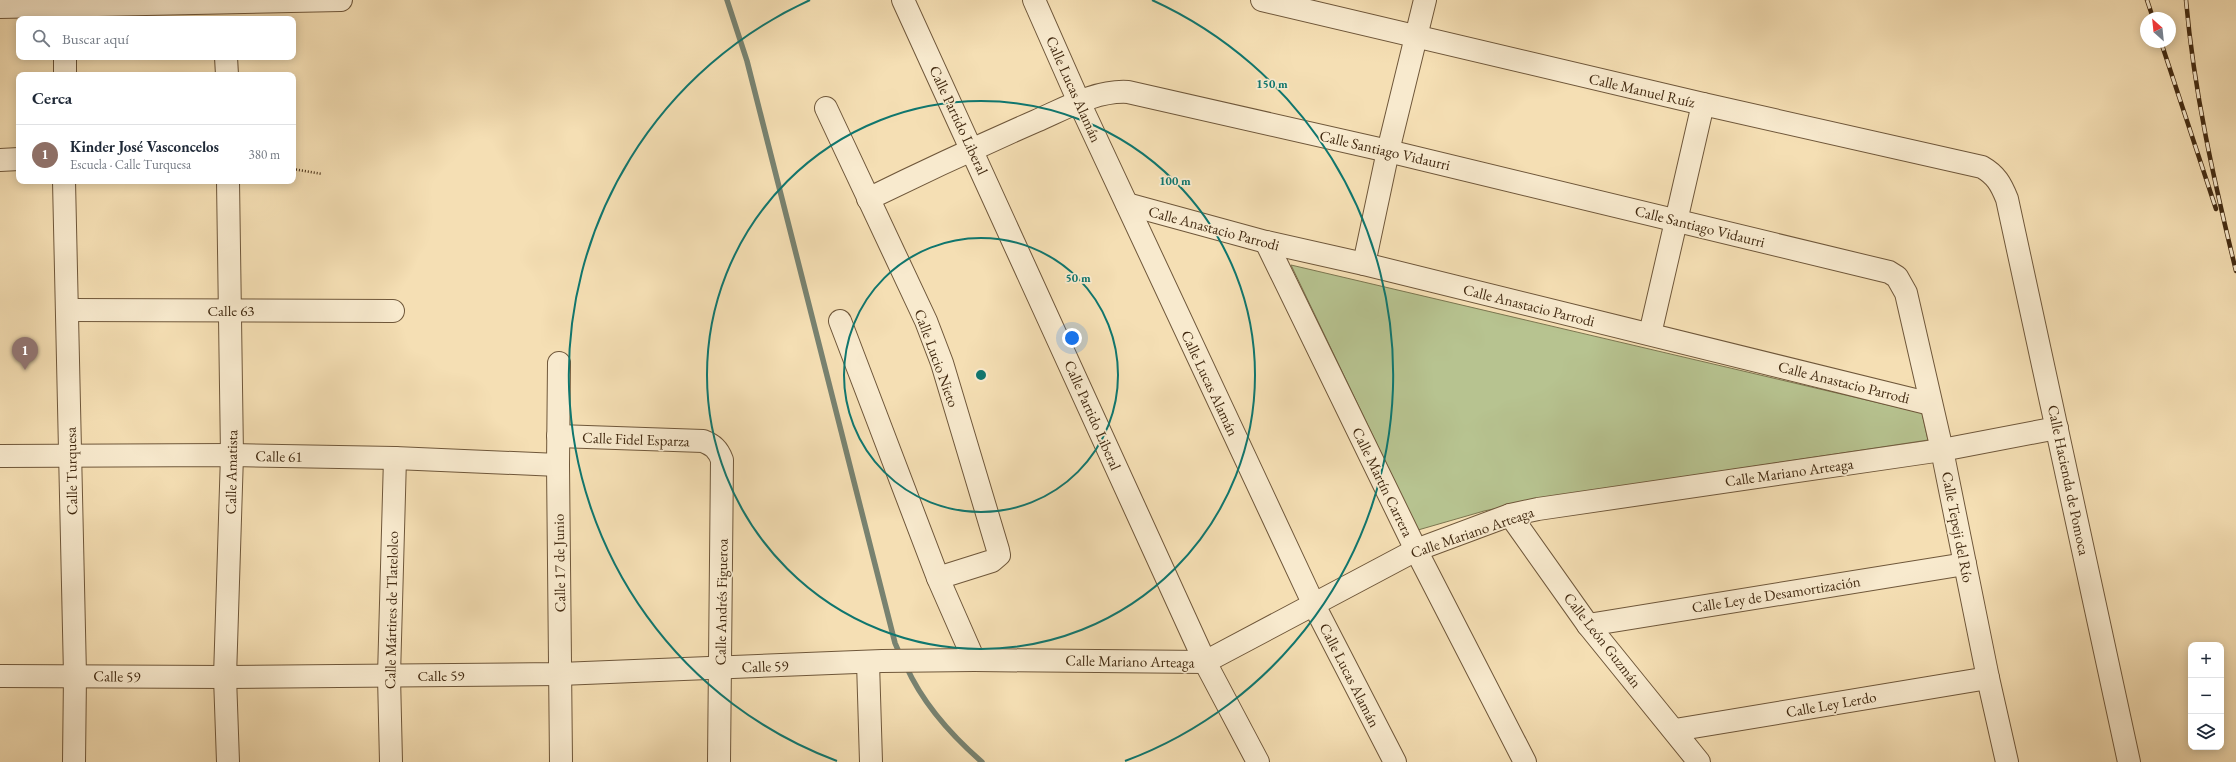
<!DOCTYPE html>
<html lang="es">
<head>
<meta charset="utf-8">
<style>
  body { margin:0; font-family:"EB Garamond",serif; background:#f2f2f3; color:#1f2937 }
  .controls { position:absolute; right:12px; bottom:12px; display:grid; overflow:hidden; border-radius:8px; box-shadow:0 2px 10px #0003 }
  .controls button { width:36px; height:36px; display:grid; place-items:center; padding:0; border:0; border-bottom:1px solid #e0e1e3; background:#fff; color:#1f2937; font:20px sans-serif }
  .compass { position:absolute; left:2140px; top:12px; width:36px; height:36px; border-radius:50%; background:#fff; box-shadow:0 2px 10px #0003; rotate:333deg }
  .you { position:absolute; left:1072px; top:338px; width:14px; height:14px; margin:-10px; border:3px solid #fff; border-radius:50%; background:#1a73e8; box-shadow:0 0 0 6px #1a73e833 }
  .badge { display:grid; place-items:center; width:26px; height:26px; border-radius:50%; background:#1a73e8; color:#fff; font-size:13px; font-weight:700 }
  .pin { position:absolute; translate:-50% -33px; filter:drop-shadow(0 1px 2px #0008) }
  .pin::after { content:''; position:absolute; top:21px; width:14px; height:12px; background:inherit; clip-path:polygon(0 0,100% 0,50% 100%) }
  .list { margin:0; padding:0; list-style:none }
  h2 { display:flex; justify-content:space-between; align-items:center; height:52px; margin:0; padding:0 16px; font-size:17px }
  h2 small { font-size:13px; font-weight:400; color:#747a83 }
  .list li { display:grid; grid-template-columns:26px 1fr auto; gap:12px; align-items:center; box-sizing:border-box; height:60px; padding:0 16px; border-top:1px solid #e0e1e3 }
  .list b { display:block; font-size:15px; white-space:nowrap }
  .list p { margin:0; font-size:13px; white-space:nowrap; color:#747a83 }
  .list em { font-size:13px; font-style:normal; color:#747a83 }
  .icon { flex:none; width:22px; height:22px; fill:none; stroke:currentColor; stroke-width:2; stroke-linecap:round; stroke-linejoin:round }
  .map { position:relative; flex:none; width:2236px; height:762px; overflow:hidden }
  .search { position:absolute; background:#fff; box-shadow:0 2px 10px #0003; left:16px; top:16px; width:280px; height:44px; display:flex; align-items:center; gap:10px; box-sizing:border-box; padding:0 14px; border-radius:8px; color:#747a83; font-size:15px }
  .panel { position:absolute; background:#fff; box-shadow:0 2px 10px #0003; left:16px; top:72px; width:280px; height:112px; border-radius:8px }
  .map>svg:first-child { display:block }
  .green { fill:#b7c390; stroke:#7c7650 }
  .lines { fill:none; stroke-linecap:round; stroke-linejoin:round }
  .stream { stroke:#788270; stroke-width:5.5 }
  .minor-casing { stroke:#6f573a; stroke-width:24 }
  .path { stroke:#422a11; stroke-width:2.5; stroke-dasharray:1 2; stroke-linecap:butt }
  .minor { stroke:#f8eace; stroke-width:22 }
  .rail-casing { stroke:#422a11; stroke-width:4.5 }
  .rail { stroke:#f8eace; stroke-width:3; stroke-dasharray:9; stroke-linecap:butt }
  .ring { fill:none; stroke:#0f766e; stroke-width:2 }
  .labels { text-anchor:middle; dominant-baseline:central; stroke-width:3.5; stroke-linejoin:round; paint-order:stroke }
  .street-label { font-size:15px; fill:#422a11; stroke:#f8eace }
  .centre { fill:#0f766e; stroke:#f8eace; stroke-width:2 }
  .ring-label { font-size:12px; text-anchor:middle; font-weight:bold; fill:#0f766e; stroke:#f8eace; stroke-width:3.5; stroke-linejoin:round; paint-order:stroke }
</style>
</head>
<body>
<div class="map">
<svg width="2236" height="762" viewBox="0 0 2236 762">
  <rect width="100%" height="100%" fill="#f5dfb4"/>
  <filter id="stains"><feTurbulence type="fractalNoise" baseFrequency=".005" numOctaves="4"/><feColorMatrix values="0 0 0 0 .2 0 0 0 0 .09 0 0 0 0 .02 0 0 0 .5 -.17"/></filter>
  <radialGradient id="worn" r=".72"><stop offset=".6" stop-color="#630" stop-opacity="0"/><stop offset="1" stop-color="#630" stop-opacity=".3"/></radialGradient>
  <!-- green -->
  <polygon class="green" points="1291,265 1922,413 1928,440 1550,497 1484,511 1418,530"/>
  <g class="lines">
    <!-- stream -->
    <g class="stream">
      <polyline points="727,0 747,61 895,643 901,657"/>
      <path d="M906 666C923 704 951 735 982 762"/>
    </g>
    <!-- minor casing -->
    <g class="minor-casing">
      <g id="minor">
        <polyline points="903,0 1205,662 1258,762"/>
        <polyline points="1034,0 1079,102 1314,605 1395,762"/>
        <path d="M1262 0 1703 104 1982 167C1996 175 2001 184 2007 199L2129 762"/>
        <polyline points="0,7 341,0"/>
        <polyline points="226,57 227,75"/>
        <polyline points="65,75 65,57"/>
        <polyline points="826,108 926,321 942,363 998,550 999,555 992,561 938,578"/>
        <polyline points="0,160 19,159"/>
        <polyline points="64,181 75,675 74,762"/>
        <path d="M868 199C923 172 979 146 1036 121 1064 109 1096 90 1128 92L1388 151 1889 272 1897 277 1906 293 1942 450 1988 678 2007 762"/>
        <polyline points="1127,204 1266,242 1364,264 1931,404"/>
        <polyline points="1266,242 1416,550 1525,762"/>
        <polyline points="1364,264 1388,151 1425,0"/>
        <polyline points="68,310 393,311"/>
        <polyline points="840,321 938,578 974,660"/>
        <polyline points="1650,334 1703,104"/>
        <polyline points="559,363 558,465 561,762"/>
        <path d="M558 436 703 441C713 445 718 449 722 460L719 762"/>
        <polyline points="0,456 232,455 395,458 558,465"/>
        <polyline points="1510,515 1588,625 1699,762"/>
        <polyline points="1588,625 1965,564"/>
        <polyline points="868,662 871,762"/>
        <polyline points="0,676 225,677 560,674 882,661 974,660 1205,662 1416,550 1510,515 1538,509 1942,450 2057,428"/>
        <polyline points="1675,730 1988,678"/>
        <polyline points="228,762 225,677 232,455 228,181"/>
        <polyline points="391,762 389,676 395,458"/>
      </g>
    </g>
    <!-- path -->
    <polyline class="path" points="293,169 322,174"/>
    <!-- minor -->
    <use href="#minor" class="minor"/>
    <!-- rail casing -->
    <g class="rail-casing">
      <g id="rail">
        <polyline points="2147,0 2153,18"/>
        <path d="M2186 0C2194 92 2214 181 2236 271"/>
        <polyline points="2161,42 2216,209"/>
      </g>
    </g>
    <!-- rail -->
    <use href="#rail" class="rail"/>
  </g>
  <!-- distance rings -->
  <g class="ring">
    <circle cx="981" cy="375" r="137"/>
    <circle cx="981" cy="375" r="274"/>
    <path d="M837 761A412 412 0 0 1 810 0M1152 0A412 412 0 0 1 1125 761"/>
  </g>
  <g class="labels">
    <!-- street labels -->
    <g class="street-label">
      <text transform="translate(1074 89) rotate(66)">Calle Lucas Alamán</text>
      <text transform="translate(1642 90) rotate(13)">Calle Manuel Ruíz</text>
      <text transform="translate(959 120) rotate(65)">Calle Partido Liberal</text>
      <text transform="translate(1385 150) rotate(13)">Calle Santiago Vidaurri</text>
      <text transform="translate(1700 226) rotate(14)">Calle Santiago Vidaurri</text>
      <text transform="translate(1214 228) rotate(15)">Calle Anastacio Parrodi</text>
      <text transform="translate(1529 305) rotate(14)">Calle Anastacio Parrodi</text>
      <text x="231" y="310">Calle 63</text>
      <text transform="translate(937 358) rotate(70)">Calle Lucio Nieto</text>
      <text transform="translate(1844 382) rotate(14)">Calle Anastacio Parrodi</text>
      <text transform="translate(1210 383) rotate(65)">Calle Lucas Alamán</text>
      <text transform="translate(1093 415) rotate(66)">Calle Partido Liberal</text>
      <text transform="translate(636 439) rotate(2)">Calle Fidel Esparza</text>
      <text transform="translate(279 456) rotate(1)">Calle 61</text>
      <text transform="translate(71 471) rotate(-91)">Calle Turquesa</text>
      <text transform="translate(231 472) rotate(-89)">Calle Amatista</text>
      <text transform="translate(1789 472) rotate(-8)">Calle Mariano Arteaga</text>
      <text transform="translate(2069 480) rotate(78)">Calle Hacienda de Pomoca</text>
      <text transform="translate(1383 482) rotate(64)">Calle Martín Carrera</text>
      <text transform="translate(1958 527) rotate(79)">Calle Tepeji del Río</text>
      <text transform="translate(1472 532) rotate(-19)">Calle Mariano Arteaga</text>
      <text transform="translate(559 563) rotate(-91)">Calle 17 de Junio</text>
      <text transform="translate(1776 594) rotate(-9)">Calle Ley de Desamortización</text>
      <text transform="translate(721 602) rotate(-89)">Calle Andrés Figueroa</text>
      <text transform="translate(391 610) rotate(-89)">Calle Mártires de Tlatelolco</text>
      <text transform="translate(1603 640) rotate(52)">Calle León Guzmán</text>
      <text transform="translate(1130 661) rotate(1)">Calle Mariano Arteaga</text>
      <text transform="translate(765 666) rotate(-2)">Calle 59</text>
      <text x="441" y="675">Calle 59</text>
      <text transform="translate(1350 675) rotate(63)">Calle Lucas Alamán</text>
      <text transform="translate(117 676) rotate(1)">Calle 59</text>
      <text transform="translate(1831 704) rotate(-10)">Calle Ley Lerdo</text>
    </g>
  </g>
  <circle cx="981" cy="375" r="6" class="centre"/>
  <g class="ring-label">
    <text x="1272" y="88">150 m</text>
    <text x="1175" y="185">100 m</text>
    <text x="1078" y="282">50 m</text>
  </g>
  <rect width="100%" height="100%" filter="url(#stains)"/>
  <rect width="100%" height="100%" fill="url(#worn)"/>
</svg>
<div class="controls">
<button>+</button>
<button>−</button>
<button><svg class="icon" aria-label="layers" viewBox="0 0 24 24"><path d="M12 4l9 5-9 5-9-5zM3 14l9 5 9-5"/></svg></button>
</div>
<svg class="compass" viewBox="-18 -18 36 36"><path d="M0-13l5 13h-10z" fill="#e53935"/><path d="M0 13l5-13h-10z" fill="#747a83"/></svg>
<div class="you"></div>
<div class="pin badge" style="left:25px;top:370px;background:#8d6e63">1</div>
<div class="search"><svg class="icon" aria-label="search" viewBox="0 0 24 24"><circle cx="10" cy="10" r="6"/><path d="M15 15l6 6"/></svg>Buscar aquí</div>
<section class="panel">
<h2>Cerca<small></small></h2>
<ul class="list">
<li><span class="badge" style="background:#8d6e63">1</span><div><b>Kinder José Vasconcelos</b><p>Escuela · Calle Turquesa</p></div><em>380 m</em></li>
</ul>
</section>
</div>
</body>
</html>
